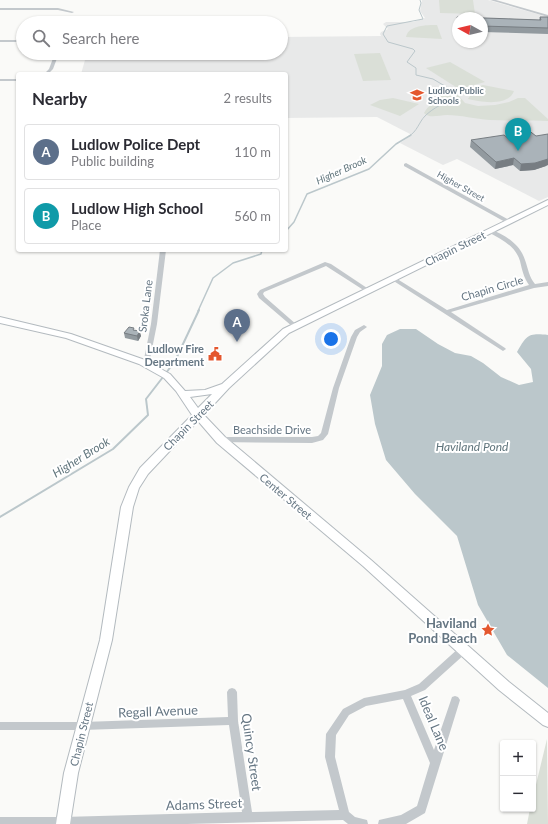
<!DOCTYPE html>
<html lang="en">
<head>
<meta charset="utf-8">
<style>
  body { margin:0; font-family:Lato,sans-serif; background:#f7f7f7; color:#2b2b33 }
  .controls { position:absolute; right:12px; bottom:12px; display:grid; overflow:hidden; border-radius:4px; box-shadow:0 1px 3px #0004 }
  .controls button { width:36px; height:36px; display:grid; place-items:center; padding:0; border:0; border-bottom:1px solid #e1e1e2; background:#fff; color:#2b2b33; font:20px sans-serif }
  .compass { position:absolute; left:452px; top:12px; width:36px; height:36px; border-radius:50%; background:#fff; box-shadow:0 1px 3px #0004; rotate:278deg }
  .you { position:absolute; left:331px; top:339px; width:14px; height:14px; margin:-10px; border:3px solid #fff; border-radius:50%; background:#1a73e8; box-shadow:0 0 0 6px #1a73e833 }
  .badge { display:grid; place-items:center; width:26px; height:26px; border-radius:50%; background:#2563eb; color:#fff; font-size:13px; font-weight:700 }
  .pin { position:absolute; translate:-50% -33px; filter:drop-shadow(0 1px 2px #0008) }
  .pin::after { content:''; position:absolute; top:21px; width:14px; height:12px; background:inherit; clip-path:polygon(0 0,100% 0,50% 100%) }
  .list { margin:0; padding:0; list-style:none }
  h2 { display:flex; justify-content:space-between; align-items:center; height:52px; margin:0; padding:0 16px; font-size:17px }
  h2 small { font-size:13px; font-weight:400; color:#7c7c81 }
  .list li { display:grid; grid-template-columns:26px 1fr auto; gap:12px; align-items:center; box-sizing:border-box; height:56px; margin:0 8px 8px; padding:0 8px; border:1px solid #e1e1e2; border-radius:4px }
  .list b { display:block; font-size:15px; white-space:nowrap }
  .list p { margin:0; font-size:13px; white-space:nowrap; color:#7c7c81 }
  .list em { font-size:13px; font-style:normal; color:#7c7c81 }
  .icon { flex:none; width:22px; height:22px; fill:none; stroke:currentColor; stroke-width:2; stroke-linecap:round; stroke-linejoin:round }
  .map { position:relative; flex:none; width:548px; height:824px; overflow:hidden }
  .search { position:absolute; background:#fff; box-shadow:0 1px 3px #0004; left:16px; top:16px; width:272px; height:44px; display:flex; align-items:center; gap:10px; box-sizing:border-box; padding:0 14px; border-radius:22px; color:#7c7c81; font-size:15px }
  .panel { position:absolute; background:#fff; box-shadow:0 1px 3px #0004; left:16px; top:72px; width:272px; height:180px; border-radius:4px }
  .map>svg:first-child { display:block }
  .built { fill:#e8e9e9; fill-rule:evenodd }
  .green { fill:#dadfd7 }
  .water { fill:#bbc7cb }
  .lines { fill:none; stroke-linecap:round; stroke-linejoin:round }
  .stream-far2 { stroke:#bbc7cb; stroke-width:1 }
  .stream-far1 { stroke:#bbc7cb; stroke-width:1.5 }
  .stream { stroke:#bbc7cb; stroke-width:2 }
  .secondary-casing { stroke:#b3babf; stroke-width:2 }
  .minor { fill:#c3c8cc; fill-rule:evenodd }
  .secondary { fill:#fff; fill-rule:evenodd }
  .wall { fill:#929a9f }
  .shaded-wall { fill:#777d82 }
  .building { fill:#aab3b9; stroke:#777d82 }
  .labels { text-anchor:middle; dominant-baseline:central; stroke-width:4; stroke-linejoin:round; paint-order:stroke }
  .far-poi-label { font-size:9px; font-weight:bold; fill:#657683; stroke:#fff; text-anchor:start }
  .far-street-label { font-size:9px; fill:#657683; stroke:#fff }
  .far-water-label { font-size:10px; font-style:italic; fill:#60757c; stroke:#fff }
  .street-label { font-size:11px; fill:#657683; stroke:#fff }
  .poi-label { font-size:11px; font-weight:bold; fill:#657683; stroke:#fff; text-anchor:end }
  .water-label { font-size:12px; font-style:italic; fill:#60757c; stroke:#fff }
  .near-poi-label { font-size:13px; font-weight:bold; fill:#657683; stroke:#fff; text-anchor:end }
  .near-street-label { font-size:13px; fill:#657683; stroke:#fff }
</style>
</head>
<body>
<div class="map">
<svg width="548" height="824" viewBox="0 0 548 824">
  <rect width="100%" height="100%" fill="#fafaf8"/>
  <!-- built -->
  <path class="built" d="M422 0H488L548 17V197L539 201 457 159 443 165 400 143 412 135 377 117 286 118V74H81L87 53H281V37L381 36 380 34 381 32 388 29 383 24 386 22H413L425 18 420 11ZM458 18H482V42H458Z"/>
  <!-- green -->
  <g class="green">
    <polygon points="439,0 473,0 475,14 440,13"/>
    <path d="M437 25 442 39 406 37C408 25 427 25 437 25Z"/>
    <polygon points="380,53 391,80 363,81 354,54"/>
    <polygon points="450,62 485,82 459,89 426,68"/>
    <path d="M483 85 514 91C508 107 480 102 468 99L476 87Z"/>
    <path d="M439 87H451L465 103 478 106 495 105 509 102 518 98H525L548 119V121C528 120 509 121 490 120 475 119 461 115 447 115 439 115 429 119 424 113 428 105 436 102 440 95Z"/>
    <polygon points="393,98 419,104 400,116 370,105 380,100"/>
    <polygon points="547,739 548,824 527,824 530,809 533,809 533,797"/>
  </g>
  <!-- water -->
  <path class="water" d="M400 329H416L438 344 455 353 471 356 483 363 501 377 519 385 533 382 531 369 517 352C527 335 528 333 548 335V688L507 655 478 605 457 536 415 494 386 460 375 424 370 395 382 366V344L387 335Z"/>
  <g class="lines">
    <!-- stream-far2 -->
    <path class="stream-far2" d="M409 136C417 132 419 122 425 116 433 108 445 102 455 99V92L433 79 416 75V68L407 62 415 51 413 49 388 42 383 34 387 26 423 19 419 10 421 3 420 0"/>
    <!-- stream-far1 -->
    <g class="stream-far1">
      <polyline points="286,231 294,222 307,194 369,169 396,144 411,135"/>
      <polyline points="198,311 213,278 233,263 261,254 262,250"/>
    </g>
    <!-- stream -->
    <g class="stream">
      <polyline points="166,373 175,361 199,310"/>
      <polyline points="0,517 113,449 148,415 146,399 163,377"/>
    </g>
    <!-- secondary casing -->
    <g class="secondary-casing">
      <path id="secondary" d="M548 200V205L289 333 229 388 204 415 225 437 371 560 509 682 548 713V727L543 725 499 690 363 566 217 443 198 421 148 474 139 488 133 507 112 640 78 773 70 824H56L64 773 100 640 121 507 129 487 140 468 192 415 176 391 164 378 139 364 66 338 0 323V317L71 334 145 360 170 374 185 391 205 390 222 384 283 329ZM212 394 198 408 190 397Z"/>
    </g>
    <!-- minor -->
    <g class="minor">
      <polygon points="490,0 496,0 548,15 548,17"/>
      <polygon points="0,8 58,8 74,12 72,13 58,10 0,10"/>
      <rect x="0" y="40" width="23" height="2"/>
      <polygon points="55,53 59,53 53,69 48,74 44,74 49,69"/>
      <rect x="0" y="79" width="18" height="2"/>
      <polygon points="406,163 511,221 512,222 511,223 507,223 404,166 404,164"/>
      <path d="M490 229C505 235 520 244 525 260 528 268 529 277 535 284L548 282V286L534 288 451 312 505 348 506 349 503 351 389 278 390 277H394L447 310 529 285C524 278 522 270 520 261 515 245 502 240 488 232V230Z"/>
      <polygon points="160,250 166,250 157,324 149,364 146,366 143,364 151,324"/>
      <polygon points="325,262 331,264 370,290 367,292 365,291 326,266 264,292 263,294 265,297 297,325 298,326 295,328 293,327 259,298 257,294 260,290"/>
      <polygon points="364,325 367,327 360,332 357,337 339,388 328,434 323,440 312,443 218,442 217,440 221,437 312,437 318,436 321,433 333,388 351,337 355,330"/>
      <polygon points="463,646 466,647 467,650 466,653 425,690 411,696 434,750 452,697 455,696 458,697 460,700 425,813 406,824 378,824 379,820 401,815 417,806 430,763 403,699 366,706 349,715 336,735 335,757 349,812 355,817 367,820 368,824 348,824 343,820 187,824 0,824 0,817 63,817 242,812 229,725 83,730 0,730 0,722 83,722 228,717 227,692 229,689 232,688 235,689 237,692 238,721 252,812 339,810 325,757 326,734 343,709 364,698 405,690 419,684 460,647"/>
    </g>
    <!-- secondary -->
    <use href="#secondary" class="secondary"/>
  </g>
  <!-- wall -->
  <g class="wall">
    <polygon points="457,17 539,20 540,17 548,17 548,34 482,32 482,18 458,18 458,31 456,23"/>
    <polygon points="519,123 546,166 534,170 520,171 513,165 495,169 470,147 471,140 509,139 515,138 507,132 509,125"/>
    <polygon points="135,330 141,336 138,341 125,338 124,333"/>
  </g>
  <!-- shaded-wall -->
  <g class="shaded-wall">
    <polygon points="514,158 513,165 495,169 496,162"/>
    <polygon points="548,159 548,165 546,166 534,170 520,171 521,164"/>
    <polygon points="140,331 141,336 138,341 137,336"/>
  </g>
  <!-- building -->
  <g class="building">
    <polygon points="457,17 541,20 540,17 548,17 548,28 482,26 482,18 458,18 458,23"/>
    <polygon points="519,123 536,136 548,134 548,159 535,163 521,164 514,158 496,162 471,140 504,135 509,139 523,137 509,125"/>
    <polygon points="129,327 134,328 133,330 140,331 137,336 124,333"/>
  </g>
  <!-- icons -->
  <defs>
    <g id="school-bare" transform="scale(1.08)"><path d="M0-5L7-2L0 1L-7-2ZM-4 1L0 2.5L4 1V4Q0 6-4 4Z" fill="#e4572e" stroke="#fff" stroke-width="2.5" paint-order="stroke"/></g>
    <g id="civic-bare" transform="scale(1.08)"><path d="M-.6-6.5H3V-4.5H.6V-3L4-1V1h2V6H-6V1h2V-1L-.6-3ZM-1.2 2.5V6h2.4V2.5Z" fill="#e4572e" stroke="#fff" stroke-width="2.5" paint-order="stroke"/></g>
    <g id="sight-bare" transform="scale(1.08)"><path d="M0-6L1.8-2.2L6-1.7L2.9 1.2L3.7 5.4L0 3.3L-3.7 5.4L-2.9 1.2L-6-1.7L-1.8-2.2Z" fill="#e4572e" stroke="#fff" stroke-width="2.5" paint-order="stroke"/></g>
  </defs>
  <g fill-rule="evenodd">
    <use href="#school-bare" x="417" y="95"/>
    <use href="#civic-bare" x="215" y="354"/>
    <use href="#sight-bare" x="488" y="630"/>
  </g>
  <g class="labels">
    <!-- far-poi labels -->
    <g class="far-poi-label">
      <text x="428" y="90">Ludlow Public<tspan x="428" dy="10">Schools</tspan></text>
    </g>
    <!-- far-street labels -->
    <g class="far-street-label">
      <text transform="translate(461 186) rotate(29)">Higher Street</text>
    </g>
    <!-- far-water labels -->
    <g class="far-water-label">
      <text transform="translate(341 170) rotate(-24)">Higher Brook</text>
    </g>
    <!-- street labels -->
    <g class="street-label">
      <text transform="translate(455 248) rotate(-26)">Chapin Street</text>
      <text transform="translate(492 288) rotate(-16)">Chapin Circle</text>
      <text transform="translate(145 306) rotate(-83)">Sroka Lane</text>
      <text transform="translate(188 425) rotate(-45)">Chapin Street</text>
      <text x="272" y="429">Beachside Drive</text>
      <text transform="translate(286 496) rotate(40)">Center Street</text>
      <text transform="translate(81 734) rotate(-76)">Chapin Street</text>
    </g>
    <!-- poi labels -->
    <g class="poi-label">
      <text x="204" y="348">Ludlow Fire<tspan x="204" dy="13">Department</tspan></text>
    </g>
    <!-- water labels -->
    <g class="water-label">
      <text x="472" y="446">Haviland Pond</text>
      <text transform="translate(81 457) rotate(-32)">Higher Brook</text>
    </g>
    <!-- near-poi labels -->
    <g class="near-poi-label">
      <text x="477" y="623">Haviland<tspan x="477" dy="15">Pond Beach</tspan></text>
    </g>
    <!-- near-street labels -->
    <g class="near-street-label">
      <text transform="translate(158 711) rotate(-2)">Regall Avenue</text>
      <text transform="translate(434 723) rotate(67)">Ideal Lane</text>
      <text transform="translate(252 752) rotate(82)">Quincy Street</text>
      <text transform="translate(204 804) rotate(-2)">Adams Street</text>
    </g>
  </g>
</svg>
<div class="controls">
<button>+</button>
<button>−</button>
</div>
<svg class="compass" viewBox="-18 -18 36 36"><path d="M0-13l5 13h-10z" fill="#e53935"/><path d="M0 13l5-13h-10z" fill="#7c7c81"/></svg>
<div class="you"></div>
<div class="pin badge" style="left:237px;top:342px;background:#5c6f8a">A</div>
<div class="pin badge" style="left:518px;top:151px;background:#0f9aa8">B</div>
<div class="search"><svg class="icon" aria-label="search" viewBox="0 0 24 24"><circle cx="10" cy="10" r="6"/><path d="M15 15l6 6"/></svg>Search here</div>
<section class="panel">
<h2>Nearby<small>2 results</small></h2>
<ul class="list">
<li><span class="badge" style="background:#5c6f8a">A</span><div><b>Ludlow Police Dept</b><p>Public building</p></div><em>110 m</em></li>
<li><span class="badge" style="background:#0f9aa8">B</span><div><b>Ludlow High School</b><p>Place</p></div><em>560 m</em></li>
</ul>
</section>
</div>
</body>
</html>
